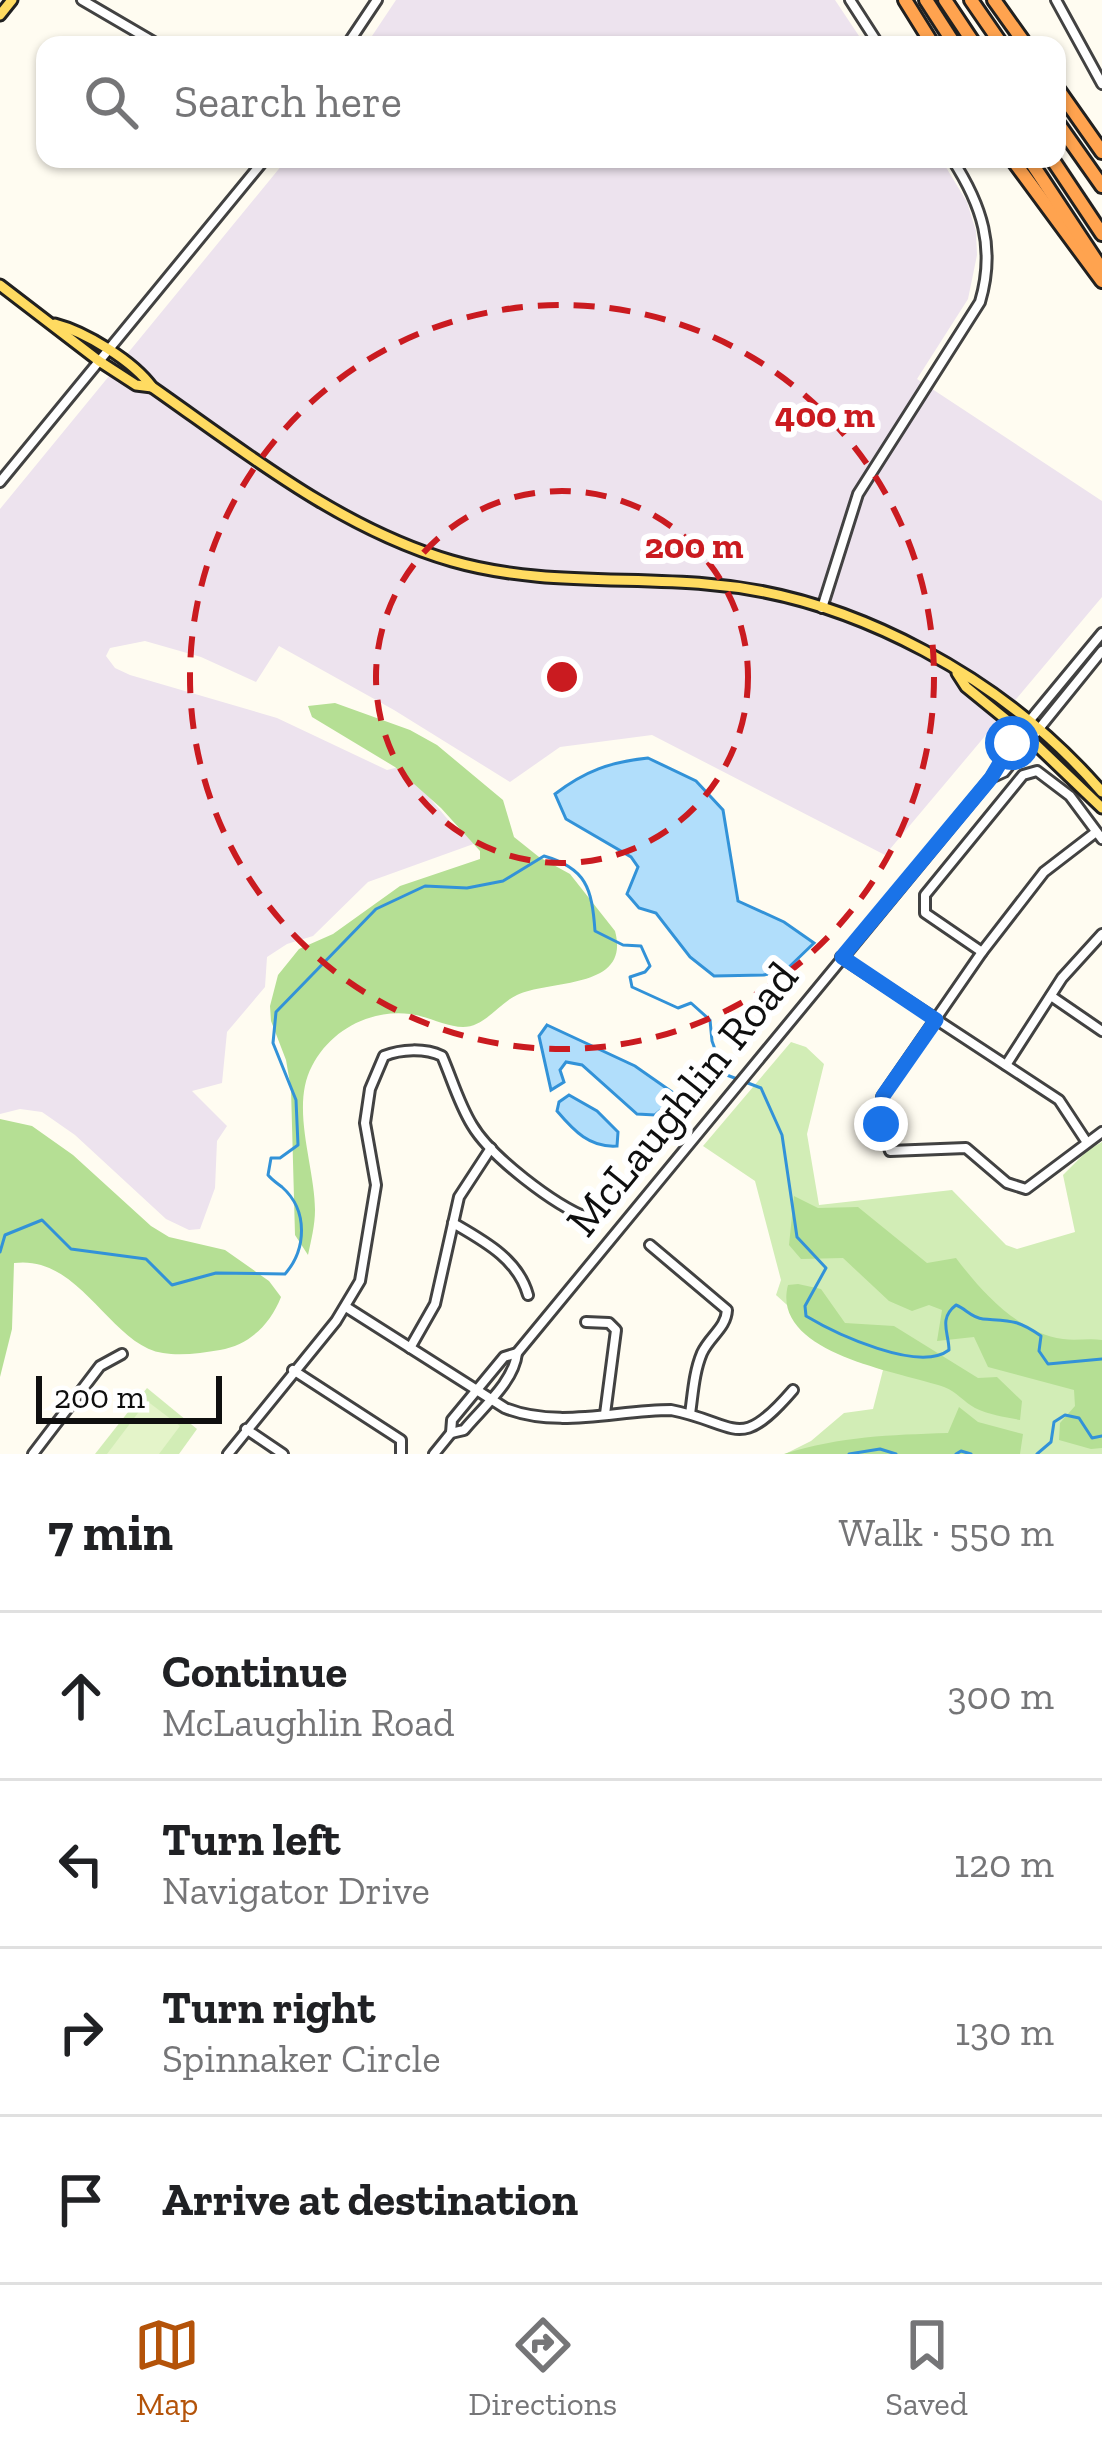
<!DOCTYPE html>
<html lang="en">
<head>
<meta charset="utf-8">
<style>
  body { margin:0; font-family:"Zilla Slab",serif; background:#f2f2f2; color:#202124 }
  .scale { position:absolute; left:36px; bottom:30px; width:186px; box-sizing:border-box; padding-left:12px; border:6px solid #0f0f0f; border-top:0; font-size:33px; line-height:42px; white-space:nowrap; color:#0f0f0f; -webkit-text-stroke:9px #fff; paint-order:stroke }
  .stop { position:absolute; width:36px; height:36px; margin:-27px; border:9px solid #1a73e8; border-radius:50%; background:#fff }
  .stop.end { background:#1a73e8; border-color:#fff; box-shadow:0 3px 12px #0008 }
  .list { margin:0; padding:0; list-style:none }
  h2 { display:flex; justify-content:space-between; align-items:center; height:156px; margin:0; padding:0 48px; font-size:51px }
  h2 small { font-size:39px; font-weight:400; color:#757577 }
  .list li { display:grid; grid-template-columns:78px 1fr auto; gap:36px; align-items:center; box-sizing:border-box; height:168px; padding:0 48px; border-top:3px solid #e0e0e0 }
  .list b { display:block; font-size:45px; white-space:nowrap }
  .list p { margin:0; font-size:39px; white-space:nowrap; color:#757577 }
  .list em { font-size:39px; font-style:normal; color:#757577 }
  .icon { flex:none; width:66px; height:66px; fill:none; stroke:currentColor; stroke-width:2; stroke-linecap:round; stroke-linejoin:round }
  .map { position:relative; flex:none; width:1102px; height:1454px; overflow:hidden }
  .search { position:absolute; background:#fff; box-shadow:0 3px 9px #0004; left:36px; right:36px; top:36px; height:132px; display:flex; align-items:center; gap:30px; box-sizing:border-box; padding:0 42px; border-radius:24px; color:#757577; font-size:45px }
  .sheet { height:828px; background:#fff }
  nav { display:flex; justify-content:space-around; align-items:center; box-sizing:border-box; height:168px; border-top:3px solid #e0e0e0; background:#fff; font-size:33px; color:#757577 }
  nav a { display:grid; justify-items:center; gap:6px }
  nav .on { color:#b45309 }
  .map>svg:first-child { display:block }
  .industrial { fill:#ede3ee }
  .green { fill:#d2edb6 }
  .forest { fill:#b5df94 }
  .pitch { fill:#e4f4c9 }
  .water { fill:#b1defb; stroke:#3292d8; stroke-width:3 }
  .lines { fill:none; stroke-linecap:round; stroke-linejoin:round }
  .stream { stroke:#3292d8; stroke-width:3 }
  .minor-casing { stroke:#424242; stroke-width:14 }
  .major-casing { stroke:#202020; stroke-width:15 }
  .highway-casing { stroke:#202020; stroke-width:18 }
  .minor { stroke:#fff; stroke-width:8 }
  .major { stroke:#ffdb61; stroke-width:9 }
  .highway { stroke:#ffa34f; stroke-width:12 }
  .route { stroke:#1a73e8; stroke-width:15 }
  .ring { fill:none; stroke:#ca1b20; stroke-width:6; stroke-dasharray:21 15 }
  .labels { text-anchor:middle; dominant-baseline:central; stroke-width:12; stroke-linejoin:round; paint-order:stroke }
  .street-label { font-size:45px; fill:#0f0f0f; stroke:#fff }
  .centre { fill:#ca1b20; stroke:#fff; stroke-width:6 }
  .ring-label { font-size:36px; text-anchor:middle; font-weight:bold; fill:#ca1b20; stroke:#fff; stroke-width:12; stroke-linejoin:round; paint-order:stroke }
</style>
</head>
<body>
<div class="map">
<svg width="1102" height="1454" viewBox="0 0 1102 1454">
  <rect width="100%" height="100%" fill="#fffcf1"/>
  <!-- industrial -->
  <g class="industrial">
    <polygon points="396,0 835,0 865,45 366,45"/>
    <polygon points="287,159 941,159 967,202 976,231 977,255 968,299 917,379 1102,501 1102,597 885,855 652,735 560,747 510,782 394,710 279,646 256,682 201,657 145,641 110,648 106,656 115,668 130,675 277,718 387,770 403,766 455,828 479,842 368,882 313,936 287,944 267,957 265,987 227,1032 222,1083 192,1091 227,1126 217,1141 215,1188 200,1229 189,1230 166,1219 75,1135 42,1112 20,1109 0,1114 0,509"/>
  </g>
  <!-- green -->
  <g class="green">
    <polygon points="791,1042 806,1047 824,1064 807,1134 819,1205 952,1190 1006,1245 1017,1249 1075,1232 1063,1175 1088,1150 1102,1142 1102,1454 785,1454 811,1441 844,1413 873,1409 883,1370 840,1353 776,1295 781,1280 755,1181 703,1146"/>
    <polygon points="147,1388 197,1429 179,1454 95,1454"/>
  </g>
  <!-- forest -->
  <g class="forest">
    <path d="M335 703 410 730 437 745 503 800 514 837 539 857 570 874 615 931C631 990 551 979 517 995 499 1003 485 1027 463 1027 447 1027 427 1016 410 1014 369 1009 330 1031 312 1066 290 1107 315 1166 315 1210 315 1225 311 1241 308 1255L295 1235 291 1089 286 1060 271 1021 270 1006 278 975 299 949 333 934 400 886 480 859V851L441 808 395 767 312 717 308 706Z"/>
    <path d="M0 1119 32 1126 73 1155 151 1226 169 1237 225 1250 269 1281 281 1297C270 1325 249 1345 220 1350 202 1353 181 1356 163 1353 111 1346 80 1254 14 1263L12 1329 0 1377Z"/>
    <path d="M794 1196 818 1208 858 1207 927 1263 956 1258C981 1291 1018 1333 1063 1339 1076 1341 1089 1338 1102 1340V1448L1091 1449 1059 1440 1060 1423 1075 1406 1074 1390 988 1367 974 1337 937 1341 942 1310 929 1305 912 1311 889 1301 843 1258 801 1259 789 1245Z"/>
    <path d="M798 1284 821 1289 845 1323 894 1326 978 1378 997 1377 1022 1401 1020 1420C1005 1417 989 1415 975 1408 964 1402 957 1392 944 1387 901 1372 770 1354 788 1285Z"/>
    <path d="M959 1407 978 1422 1023 1434 1020 1454H784C842 1436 889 1435 948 1433Z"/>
  </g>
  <!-- pitch -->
  <polygon class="pitch" points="147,1401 180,1426 159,1454 107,1454"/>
  <!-- water -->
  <g class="water">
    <path d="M648 758 696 781 723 810 738 901 784 922 814 943 786 970 764 975 714 976 690 957 656 913 639 908 627 894 638 867 631 857 566 819 555 794C585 771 610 762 648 758Z"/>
    <polygon points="547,1025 635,1066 672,1092 674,1099 655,1115 637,1114 582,1065 566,1062 560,1070 564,1082 551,1090 539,1036"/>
    <path d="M569 1095 597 1111 618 1132 617 1146C590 1148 574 1131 557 1111L559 1102Z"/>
  </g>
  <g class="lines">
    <!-- stream -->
    <g class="stream">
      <path d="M0 1252 5 1235 42 1220 71 1249 146 1259 172 1285 216 1273 285 1274C306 1250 309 1211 282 1187 277 1183 272 1180 268 1175L271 1158H280L298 1145 296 1100 273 1043 276 1012 376 909 425 886 467 888 503 881 544 856C586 868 592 888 595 931L623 945 641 946 650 966 645 972 630 977 632 987 678 1008 691 1003 710 1020 712 1041 724 1074 761 1088 782 1135 797 1237 826 1268 805 1306 806 1316C836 1334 919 1373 949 1350 949 1333 938 1319 956 1305 966 1309 972 1318 983 1319 1010 1321 1017 1319 1041 1336L1039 1351 1048 1364 1102 1359"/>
      <polyline points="849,1454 880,1449 896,1454"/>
      <polyline points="956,1454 961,1451 971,1454"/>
      <polyline points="1037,1454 1051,1442 1054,1422 1065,1415 1079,1418 1092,1438 1102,1436"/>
    </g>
    <!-- minor casing -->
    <g class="minor-casing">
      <g id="minor">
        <polyline points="82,0 159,45"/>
        <polyline points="850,0 879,45"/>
        <polyline points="1056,0 1102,84"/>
        <polyline points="347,45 377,0"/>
        <polyline points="0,482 265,159"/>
        <path d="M822 608 858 494 980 302C996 248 982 205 952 159"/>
        <polyline points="993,777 1004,772 1102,651"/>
        <polyline points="1096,832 1044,872 982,952 882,1097 881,1124 890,1151 966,1148 1007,1183 1026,1189 1102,1132"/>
        <polyline points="982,952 925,913 925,895 1023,775 1037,771 1070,796 1102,839"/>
        <polyline points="841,957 1059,1100 1086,1141"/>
        <polyline points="1051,996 1102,1031"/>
        <polyline points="1006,1065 1062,978 1102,934"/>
        <path d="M453 1223C484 1241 518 1259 528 1295"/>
        <path d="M650 1245 727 1310C726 1328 710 1336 702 1353 694 1372 693 1393 690 1414"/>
        <path d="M346 1307 505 1408C558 1429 616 1410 671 1410 738 1423 738 1454 793 1390"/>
        <polyline points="586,1322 609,1323 616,1330 605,1414"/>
        <polyline points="410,1348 435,1304 459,1197 491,1148"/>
        <polyline points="293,1370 401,1440 401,1454"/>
        <polyline points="246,1429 283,1454"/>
        <path d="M451 1433 464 1430C482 1408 514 1382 517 1353"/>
        <polyline points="33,1454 100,1366 122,1354"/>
        <path d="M228 1454 336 1321 360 1281 376 1185 365 1123 370 1089 384 1056C401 1049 425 1048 442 1056 452 1079 459 1104 472 1125 491 1157 554 1205 588 1218"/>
        <polyline points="434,1454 451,1433 452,1420 504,1357 517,1353 991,778 1021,731 1102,633"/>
      </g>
    </g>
    <!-- major casing -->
    <g class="major-casing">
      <g id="major">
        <polyline points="0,15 12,0"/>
        <polyline points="0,285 99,361 136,385 152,387"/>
        <path d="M55 324C86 332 133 361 152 387 245 452 341 529 452 561 535 585 622 577 706 584 854 595 1007 681 1102 792"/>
        <polyline points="957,673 966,687 1030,739 1102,808"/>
      </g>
    </g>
    <!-- highway casing -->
    <g class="highway-casing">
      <g id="highway">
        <polyline points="905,0 933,45"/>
        <polyline points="926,0 955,45"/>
        <polyline points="945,0 975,45"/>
        <polyline points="971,0 1002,45"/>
        <polyline points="994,0 1026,45"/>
        <polyline points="1057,88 1102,152"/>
        <polyline points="1057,122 1102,186"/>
        <polyline points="1012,159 1102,281"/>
        <polyline points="1029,159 1101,268"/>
        <polyline points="1052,159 1102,234"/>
      </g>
    </g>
    <!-- minor -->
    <use href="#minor" class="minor"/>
    <!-- major -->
    <use href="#major" class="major"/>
    <!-- highway -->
    <use href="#highway" class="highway"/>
  </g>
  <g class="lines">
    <!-- route -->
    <polyline class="route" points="881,1124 883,1096 936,1020 842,957 991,778 1012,743"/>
  </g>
  <!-- distance rings -->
  <g class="ring">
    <circle cx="562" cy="677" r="186"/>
    <circle cx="562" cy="677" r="372"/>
  </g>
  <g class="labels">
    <!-- street labels -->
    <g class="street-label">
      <text transform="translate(682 1099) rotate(-51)">McLaughlin Road</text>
    </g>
  </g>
  <circle cx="562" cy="677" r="18" class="centre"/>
  <g class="ring-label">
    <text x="825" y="427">400 m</text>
    <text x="694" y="558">200 m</text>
  </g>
</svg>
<div class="scale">200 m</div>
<div class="stop" style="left:1012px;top:743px"></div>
<div class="stop end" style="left:881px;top:1124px"></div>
<div class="search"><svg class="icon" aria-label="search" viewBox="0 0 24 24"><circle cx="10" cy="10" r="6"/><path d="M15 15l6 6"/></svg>Search here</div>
</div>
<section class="sheet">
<h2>7 min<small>Walk · 550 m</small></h2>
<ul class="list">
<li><svg class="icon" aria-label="ahead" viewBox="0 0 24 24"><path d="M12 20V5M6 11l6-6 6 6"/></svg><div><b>Continue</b><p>McLaughlin Road</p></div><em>300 m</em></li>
<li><svg class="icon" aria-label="left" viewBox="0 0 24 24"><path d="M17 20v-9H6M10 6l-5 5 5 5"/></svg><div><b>Turn left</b><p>Navigator Drive</p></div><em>120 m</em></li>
<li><svg class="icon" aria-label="right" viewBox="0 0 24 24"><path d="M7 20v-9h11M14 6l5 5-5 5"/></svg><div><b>Turn right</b><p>Spinnaker Circle</p></div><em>130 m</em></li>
<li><svg class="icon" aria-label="arrive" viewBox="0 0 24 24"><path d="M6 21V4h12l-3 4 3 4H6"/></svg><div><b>Arrive at destination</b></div></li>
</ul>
</section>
<nav>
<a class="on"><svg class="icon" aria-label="map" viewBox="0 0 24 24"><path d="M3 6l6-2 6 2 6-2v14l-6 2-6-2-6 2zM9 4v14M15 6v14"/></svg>Map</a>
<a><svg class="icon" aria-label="directions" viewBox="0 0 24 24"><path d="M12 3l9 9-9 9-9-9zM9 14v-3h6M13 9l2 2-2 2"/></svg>Directions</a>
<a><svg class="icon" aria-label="saved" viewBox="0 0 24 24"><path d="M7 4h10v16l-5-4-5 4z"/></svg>Saved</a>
</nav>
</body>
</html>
